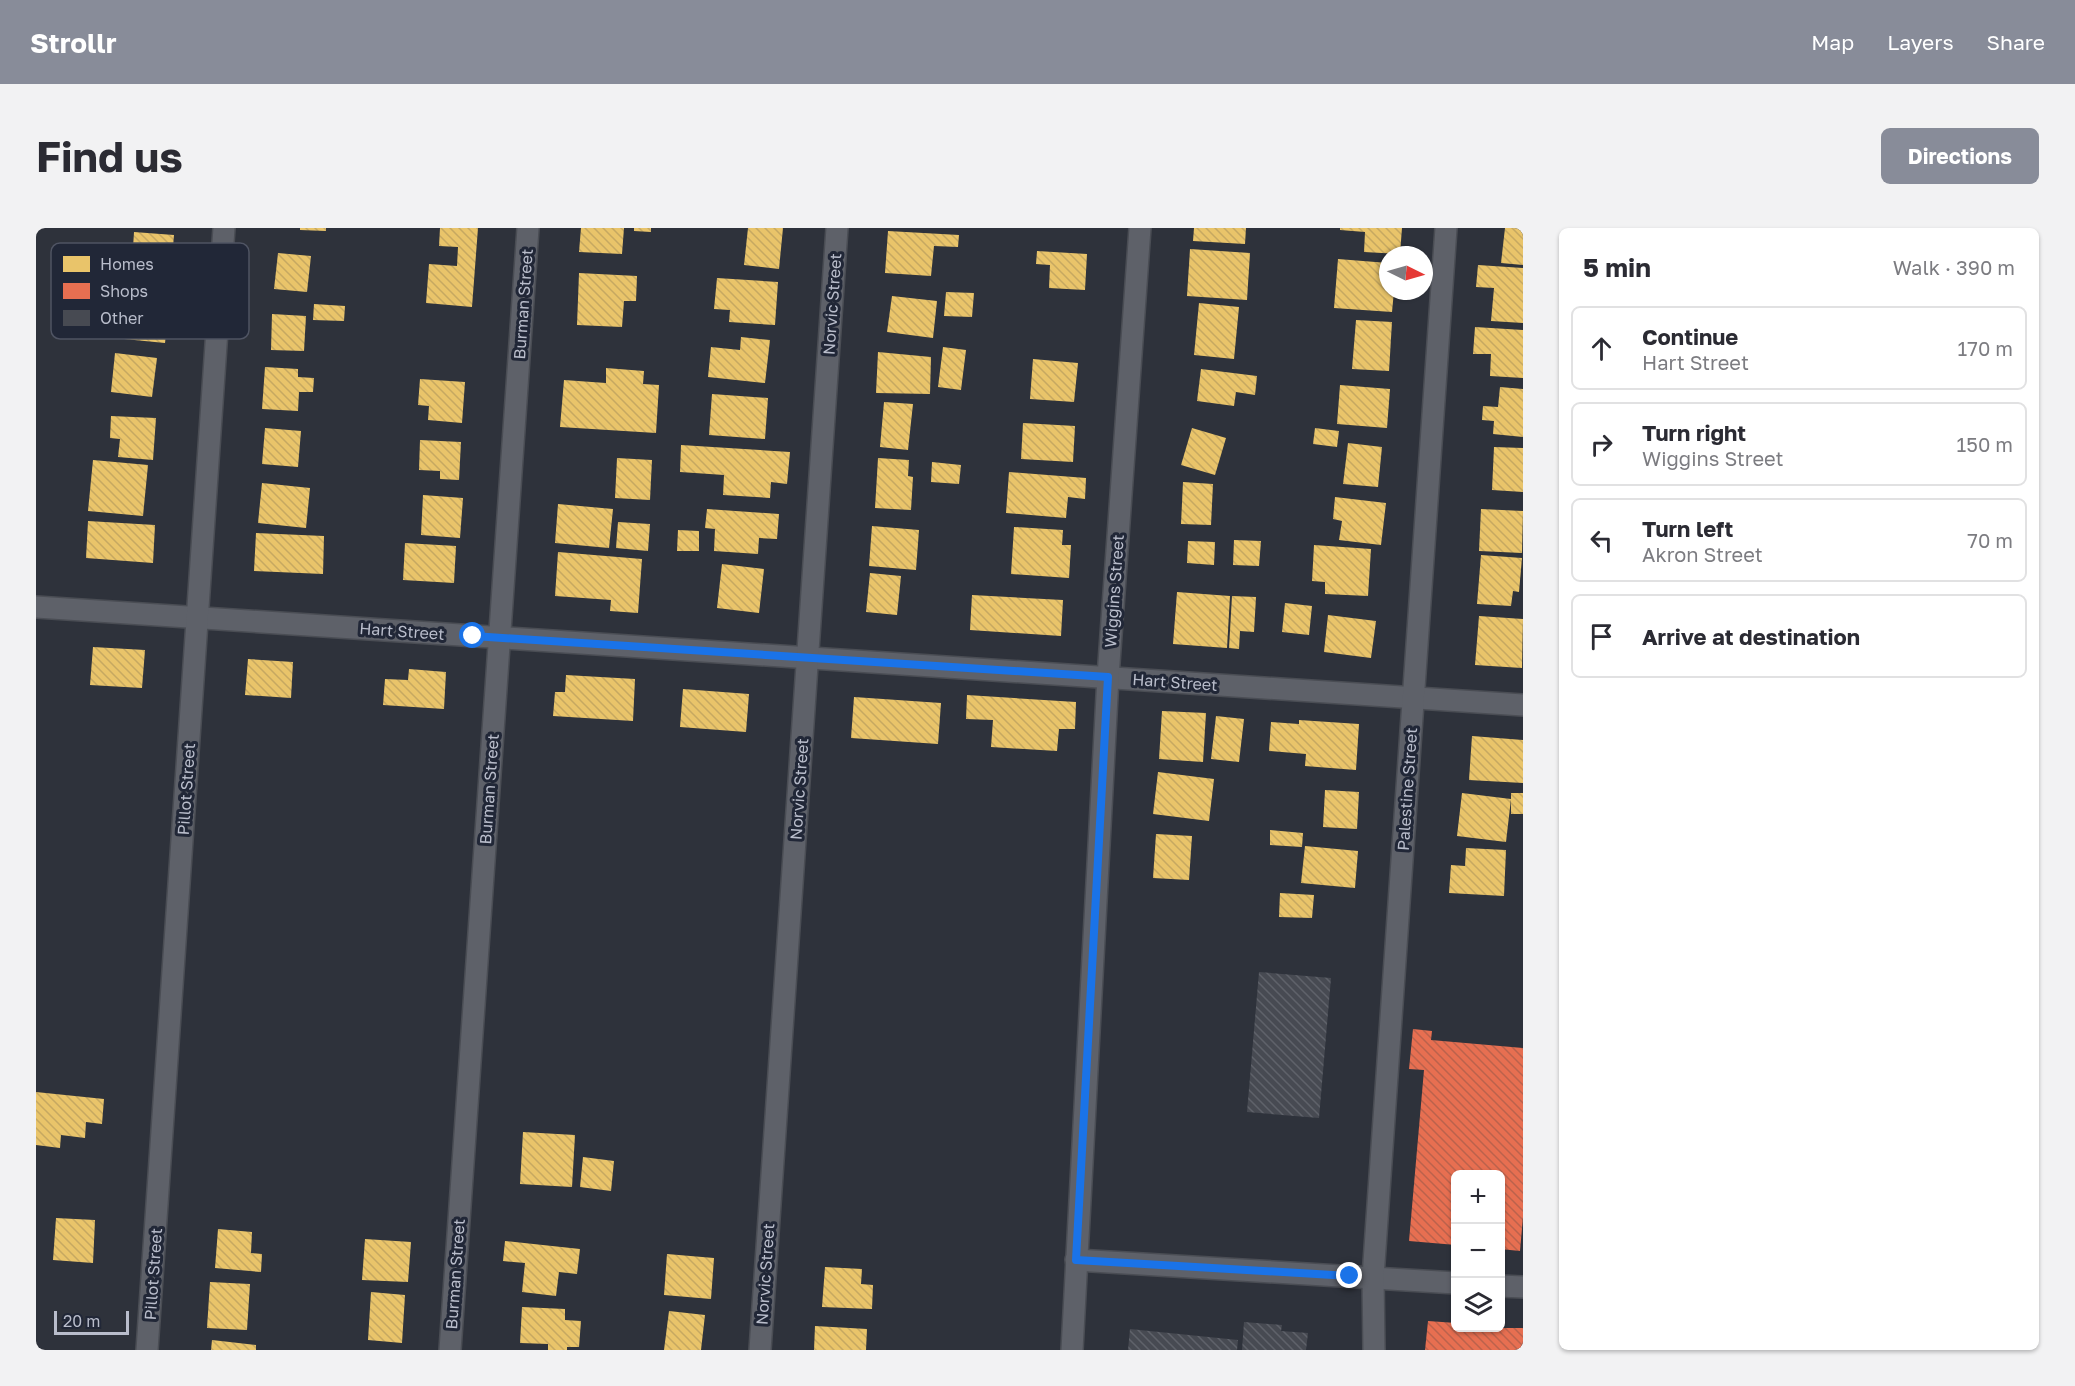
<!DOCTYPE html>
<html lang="en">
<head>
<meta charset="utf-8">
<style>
  body { margin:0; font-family:"Golos Text",sans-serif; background:#f2f2f3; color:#2b2b33 }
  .controls { position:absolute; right:18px; bottom:18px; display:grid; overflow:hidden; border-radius:9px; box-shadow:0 2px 4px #0004 }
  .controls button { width:54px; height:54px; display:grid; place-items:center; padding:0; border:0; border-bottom:2px solid #e1e1e2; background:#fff; color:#2b2b33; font:30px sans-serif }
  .compass { position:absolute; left:1343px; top:18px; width:54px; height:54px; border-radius:50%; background:#fff; box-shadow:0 2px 4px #0004; rotate:95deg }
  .scale { position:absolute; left:18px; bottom:15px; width:75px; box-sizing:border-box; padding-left:6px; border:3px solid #b9bdcb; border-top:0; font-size:16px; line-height:21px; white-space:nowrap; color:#b9bdcb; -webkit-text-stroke:4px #212737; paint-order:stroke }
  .stop { position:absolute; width:18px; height:18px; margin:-14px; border:4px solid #1a73e8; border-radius:50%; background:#fff }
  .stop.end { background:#1a73e8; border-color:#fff; box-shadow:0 2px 6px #0008 }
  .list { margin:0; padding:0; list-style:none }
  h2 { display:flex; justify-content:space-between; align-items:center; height:78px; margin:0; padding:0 24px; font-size:26px }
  h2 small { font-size:20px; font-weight:400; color:#7c7c81 }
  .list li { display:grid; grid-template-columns:39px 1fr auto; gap:18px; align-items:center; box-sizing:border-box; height:84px; margin:0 12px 12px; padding:0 12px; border:2px solid #e1e1e2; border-radius:9px }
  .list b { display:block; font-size:22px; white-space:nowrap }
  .list p { margin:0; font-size:20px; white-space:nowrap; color:#7c7c81 }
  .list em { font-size:20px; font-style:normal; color:#7c7c81 }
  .icon { flex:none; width:33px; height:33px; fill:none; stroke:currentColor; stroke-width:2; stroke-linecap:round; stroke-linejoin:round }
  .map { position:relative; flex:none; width:1487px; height:1122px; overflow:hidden; border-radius:9px }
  header { display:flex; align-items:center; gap:36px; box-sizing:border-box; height:84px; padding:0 30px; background:#888c99; color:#fff }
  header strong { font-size:28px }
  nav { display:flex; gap:33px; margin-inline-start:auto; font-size:21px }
  .intro { display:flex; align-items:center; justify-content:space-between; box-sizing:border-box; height:144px; padding:0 36px }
  h1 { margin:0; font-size:42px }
  .button { padding:15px 27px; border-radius:9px; background:#888c99; color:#fff; font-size:21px; font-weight:700 }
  main { display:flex; gap:36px; padding:0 36px }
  aside { flex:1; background:#fff; border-radius:9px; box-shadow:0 2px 4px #0004 }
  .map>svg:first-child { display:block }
  .homes { fill:url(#homes-back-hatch) }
  .shops { fill:url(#shops-back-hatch) }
  .building { fill:url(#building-back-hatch) }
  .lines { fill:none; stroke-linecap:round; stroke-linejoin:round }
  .minor-casing { stroke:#4a4d54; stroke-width:24 }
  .minor { stroke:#5e6169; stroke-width:21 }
  .route { stroke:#1a73e8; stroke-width:8 }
  .labels { text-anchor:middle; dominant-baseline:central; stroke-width:6; stroke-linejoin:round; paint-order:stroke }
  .street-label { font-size:16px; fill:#b9bdcb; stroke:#212737 }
  .key { fill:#212737; stroke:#4f5463; stroke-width:1.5 }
  .key-label { font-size:16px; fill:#b9bdcb }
</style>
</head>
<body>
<header>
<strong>Strollr</strong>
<nav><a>Map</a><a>Layers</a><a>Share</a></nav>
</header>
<div class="intro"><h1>Find us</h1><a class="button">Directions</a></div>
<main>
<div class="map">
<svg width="1487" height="1122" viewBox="0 0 1487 1122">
  <defs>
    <pattern id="homes-back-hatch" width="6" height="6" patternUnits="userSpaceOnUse" patternTransform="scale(1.5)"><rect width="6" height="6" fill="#e9c46a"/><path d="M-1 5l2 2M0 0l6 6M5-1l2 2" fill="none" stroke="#c6a861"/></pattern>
    <pattern id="shops-back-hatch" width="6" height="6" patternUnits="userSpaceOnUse" patternTransform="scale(1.5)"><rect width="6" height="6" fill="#e76f51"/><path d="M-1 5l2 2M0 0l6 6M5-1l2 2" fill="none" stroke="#bb624c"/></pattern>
    <pattern id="building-back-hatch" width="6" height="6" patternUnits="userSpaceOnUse" patternTransform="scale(1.5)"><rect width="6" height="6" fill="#474a52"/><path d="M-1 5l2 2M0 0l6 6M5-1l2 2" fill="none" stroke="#5f626a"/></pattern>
  </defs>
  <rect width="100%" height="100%" fill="#2e323b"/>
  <!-- homes -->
  <g class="homes">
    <polygon points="264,0 290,0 290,3 264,2"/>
    <polygon points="404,0 442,0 436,79 390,75 393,36 421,38 422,19 403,18"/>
    <polygon points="545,0 588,0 586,26 543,24"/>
    <polygon points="598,0 615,0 615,4 598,3"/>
    <polygon points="712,0 747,0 743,41 708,37"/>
    <polygon points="1158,0 1210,0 1209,16 1157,13"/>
    <polygon points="1304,0 1366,0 1364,26 1328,24 1329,4 1304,2"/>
    <polygon points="1469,0 1487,0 1487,37 1465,35"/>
    <polygon points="852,3 923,7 922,19 898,18 895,48 849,45"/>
    <polygon points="98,4 138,7 134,55 95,53"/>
    <polygon points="1154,21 1214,25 1211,72 1151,68"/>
    <polygon points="1001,23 1051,26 1049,62 1013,60 1014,37 1000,36"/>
    <polygon points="242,25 275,28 271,64 238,61"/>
    <polygon points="1302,31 1352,35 1352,63 1358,63 1356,84 1298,80"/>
    <polygon points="1442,37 1487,40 1487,95 1455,93 1458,60 1440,59"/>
    <polygon points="543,45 601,48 600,73 588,73 586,99 541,97"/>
    <polygon points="681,50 742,54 739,97 693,94 694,82 678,81"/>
    <polygon points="45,58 135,67 129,115 78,110 80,91 42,87"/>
    <polygon points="910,64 938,65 936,89 908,88"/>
    <polygon points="856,68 901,73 897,110 851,104"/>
    <polygon points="1163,75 1203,79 1198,131 1158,127"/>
    <polygon points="278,76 309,78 308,93 277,92"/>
    <polygon points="236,86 270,88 268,123 235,122"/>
    <polygon points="1320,92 1356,94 1353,143 1316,141"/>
    <polygon points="1439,99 1487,102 1487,150 1454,148 1455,126 1437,126"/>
    <polygon points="705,109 734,112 729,155 672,149 675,119 704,122"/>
    <polygon points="907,119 930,122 925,162 902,159"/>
    <polygon points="842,124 895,129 894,166 840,165"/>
    <polygon points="79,125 121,130 116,169 75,164"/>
    <polygon points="997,131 1042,135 1038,174 994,171"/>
    <polygon points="229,139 262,141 262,149 278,150 277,164 263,164 262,183 226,181"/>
    <polygon points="570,140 608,143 607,156 623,157 620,205 524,199 528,152 570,155"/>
    <polygon points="1165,141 1221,148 1219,167 1200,164 1198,178 1161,173"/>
    <polygon points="384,151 429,154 426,195 392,192 393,178 382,177"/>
    <polygon points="1304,157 1354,161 1351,200 1301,196"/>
    <polygon points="1464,159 1487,161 1487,209 1457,206 1458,193 1446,192 1447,178 1462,179"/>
    <polygon points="676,166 732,170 729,211 673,207"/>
    <polygon points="848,174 877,176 872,222 844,219"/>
    <polygon points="75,188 120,190 117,232 82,229 84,211 74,210"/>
    <polygon points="987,195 1039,198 1037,234 985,231"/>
    <polygon points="229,200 265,203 262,239 226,236"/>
    <polygon points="1156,200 1190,210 1179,247 1145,237"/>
    <polygon points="1279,200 1303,203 1301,219 1277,216"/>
    <polygon points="384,212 425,214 423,252 404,251 404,243 383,242"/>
    <polygon points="1312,215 1346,219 1342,259 1307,256"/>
    <polygon points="645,217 754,224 751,256 735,254 734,270 687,267 688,247 644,244"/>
    <polygon points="1458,219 1487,220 1487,264 1456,262"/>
    <polygon points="581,230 616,232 614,272 579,270"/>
    <polygon points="842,230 873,232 872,248 877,249 875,282 839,280"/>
    <polygon points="57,232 112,237 107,288 52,283"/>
    <polygon points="896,234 925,237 923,256 895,254"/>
    <polygon points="973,244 1050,250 1049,271 1032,269 1030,290 970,285"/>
    <polygon points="1147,254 1177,256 1175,297 1145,296"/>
    <polygon points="226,255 274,260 270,300 222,295"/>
    <polygon points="387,267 427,270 424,310 385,307"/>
    <polygon points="1299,269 1350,275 1345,317 1303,312 1306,293 1297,291"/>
    <polygon points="522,276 577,281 573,320 519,315"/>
    <polygon points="671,281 743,286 741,311 723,310 722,326 678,323 679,301 669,300"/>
    <polygon points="1445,281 1487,283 1486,325 1443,323"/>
    <polygon points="52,293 119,297 117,335 50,330"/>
    <polygon points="582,294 614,296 612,323 580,320"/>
    <polygon points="836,298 883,302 880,342 833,338"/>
    <polygon points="978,299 1027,302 1026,317 1035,317 1033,350 975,346"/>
    <polygon points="642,302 663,303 663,323 641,323"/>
    <polygon points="220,305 288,308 287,346 218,343"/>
    <polygon points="1198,312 1225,313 1223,338 1197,337"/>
    <polygon points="1152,313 1179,314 1178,337 1151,335"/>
    <polygon points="369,315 420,318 418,355 367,352"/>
    <polygon points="1278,317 1335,321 1332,368 1289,366 1289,354 1276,353"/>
    <polygon points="522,324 606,331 602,385 574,383 575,372 519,368"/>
    <polygon points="1445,327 1486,330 1483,364 1477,363 1475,378 1441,376"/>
    <polygon points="686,336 728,341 723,385 681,380"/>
    <polygon points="834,345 865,348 861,387 830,384"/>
    <polygon points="1141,364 1194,368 1191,420 1137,416"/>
    <polygon points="936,367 1027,372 1025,408 934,402"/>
    <polygon points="1196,368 1220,369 1218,404 1204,403 1203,421 1193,420"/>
    <polygon points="1249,375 1276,378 1273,407 1246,404"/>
    <polygon points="1292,387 1340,393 1335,430 1288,424"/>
    <polygon points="1443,388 1487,391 1486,440 1439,437"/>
    <polygon points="57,419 109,422 106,460 54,457"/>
    <polygon points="212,431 257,434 255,470 209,467"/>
    <polygon points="373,441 410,444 408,481 347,477 349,451 372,452"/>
    <polygon points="530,447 599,451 597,493 517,488 519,464 529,464"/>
    <polygon points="647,461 713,466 710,504 644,499"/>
    <polygon points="931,467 1040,474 1039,501 1023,501 1021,523 955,519 957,492 930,491"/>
    <polygon points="818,469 905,475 902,516 815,510"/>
    <polygon points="1126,483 1170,485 1167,534 1123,531"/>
    <polygon points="1180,488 1208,491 1203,534 1175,531"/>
    <polygon points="1263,492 1323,496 1320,542 1269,538 1270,526 1233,523 1235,494 1263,496"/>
    <polygon points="1436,508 1487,512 1487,555 1433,552"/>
    <polygon points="1122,544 1178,551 1173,593 1117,586"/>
    <polygon points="1289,562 1323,564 1321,601 1287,599"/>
    <polygon points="1426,565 1475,571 1470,614 1421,608"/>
    <rect x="1475" y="565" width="12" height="21"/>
    <polygon points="1234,602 1267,605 1266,619 1234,617"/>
    <polygon points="1120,606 1156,608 1153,652 1117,650"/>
    <polygon points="1269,618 1322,623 1319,660 1265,655"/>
    <polygon points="1430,620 1470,622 1468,668 1413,665 1415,637 1429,638"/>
    <polygon points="1244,665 1278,667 1276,690 1243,689"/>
    <polygon points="0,864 68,871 66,896 50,894 49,910 25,907 24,920 0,917"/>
    <polygon points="487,904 539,907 536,959 484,956"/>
    <polygon points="547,929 578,933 575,963 544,959"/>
    <polygon points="20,990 59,992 57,1035 17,1032"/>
    <polygon points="182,1001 216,1004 215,1025 226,1026 225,1044 179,1040"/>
    <polygon points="329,1011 375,1014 372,1054 326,1052"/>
    <polygon points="469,1013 544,1021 541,1046 523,1044 520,1068 486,1064 489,1035 467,1033"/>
    <polygon points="631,1026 678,1030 675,1071 628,1067"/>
    <polygon points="789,1039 826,1041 825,1056 837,1057 836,1081 786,1079"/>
    <polygon points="174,1054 214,1056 211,1102 171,1100"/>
    <polygon points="335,1064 369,1067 366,1115 332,1112"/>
    <polygon points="486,1079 529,1081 529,1092 545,1093 543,1119 531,1119 531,1122 512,1122 512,1116 484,1115"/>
    <polygon points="633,1083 669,1087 665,1122 628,1122"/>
    <polygon points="779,1098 831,1101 830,1122 778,1122"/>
    <polygon points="176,1112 220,1117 220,1122 175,1122"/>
  </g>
  <!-- shops -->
  <g class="shops">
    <polygon points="1377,801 1396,803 1395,812 1487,820 1487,989 1484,1023 1464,1021 1464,946 1420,946 1420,1017 1373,1013 1388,842 1373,841"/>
    <polygon points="1392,1093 1420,1095 1420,1100 1487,1100 1487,1122 1389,1122"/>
  </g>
  <!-- building -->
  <g class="building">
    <polygon points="1223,744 1295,750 1283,890 1211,884"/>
    <polygon points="1208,1094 1246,1097 1245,1103 1272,1105 1270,1122 1206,1122"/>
    <polygon points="1094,1101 1202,1112 1201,1122 1092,1122"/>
  </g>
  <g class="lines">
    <!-- minor casing -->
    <g class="minor-casing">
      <g id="minor">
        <polyline points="0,379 1487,477"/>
        <polyline points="1040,1032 1420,1055"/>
        <polyline points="1464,1058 1487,1059"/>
        <polyline points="111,1122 188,0"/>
        <polyline points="414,1122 492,0"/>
        <polyline points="724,1122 801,0"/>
        <polyline points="1036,1122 1072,449 1104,0"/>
        <polyline points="1338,1122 1337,1049 1410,0"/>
      </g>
    </g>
    <!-- minor -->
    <use href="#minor" class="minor"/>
  </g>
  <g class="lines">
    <!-- route -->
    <polyline class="route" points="437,408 1072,449 1040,1032 1314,1048"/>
  </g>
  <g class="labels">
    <!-- street labels -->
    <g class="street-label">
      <text transform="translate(487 76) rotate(-86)">Burman Street</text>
      <text transform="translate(796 76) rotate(-86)">Norvic Street</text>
      <text transform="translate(1078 363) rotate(-86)">Wiggins Street</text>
      <text transform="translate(366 403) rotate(4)">Hart Street</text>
      <text transform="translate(1139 454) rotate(4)">Hart Street</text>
      <text transform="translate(150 561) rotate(-86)">Pillot Street</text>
      <text transform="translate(453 561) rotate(-86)">Burman Street</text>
      <text transform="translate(763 561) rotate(-86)">Norvic Street</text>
      <text transform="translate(1371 561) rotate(-86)">Palestine Street</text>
      <text transform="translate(117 1046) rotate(-86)">Pillot Street</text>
      <text transform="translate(419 1046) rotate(-86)">Burman Street</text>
      <text transform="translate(729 1046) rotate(-86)">Norvic Street</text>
    </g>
  </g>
  <!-- legend -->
  <rect x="15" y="15" width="198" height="96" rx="9" class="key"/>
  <rect x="27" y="28" width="27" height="16" fill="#e9c46a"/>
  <rect x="27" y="55" width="27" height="16" fill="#e76f51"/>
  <rect x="27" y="82" width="27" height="16" fill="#474a52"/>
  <g class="key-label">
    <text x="64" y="42">Homes</text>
    <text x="64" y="69">Shops</text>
    <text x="64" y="96">Other</text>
  </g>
</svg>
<div class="controls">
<button>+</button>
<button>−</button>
<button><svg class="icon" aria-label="layers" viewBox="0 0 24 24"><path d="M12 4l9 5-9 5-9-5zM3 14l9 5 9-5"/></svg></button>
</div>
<svg class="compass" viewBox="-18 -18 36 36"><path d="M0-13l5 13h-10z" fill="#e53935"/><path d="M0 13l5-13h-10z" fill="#7c7c81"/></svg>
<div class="scale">20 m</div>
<div class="stop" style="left:437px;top:408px"></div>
<div class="stop end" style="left:1314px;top:1048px"></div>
</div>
<aside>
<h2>5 min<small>Walk · 390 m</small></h2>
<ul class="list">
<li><svg class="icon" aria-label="ahead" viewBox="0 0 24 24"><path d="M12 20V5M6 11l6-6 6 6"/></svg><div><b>Continue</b><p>Hart Street</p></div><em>170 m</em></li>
<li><svg class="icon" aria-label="right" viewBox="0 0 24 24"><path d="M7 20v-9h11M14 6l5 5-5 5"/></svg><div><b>Turn right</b><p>Wiggins Street</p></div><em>150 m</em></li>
<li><svg class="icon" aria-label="left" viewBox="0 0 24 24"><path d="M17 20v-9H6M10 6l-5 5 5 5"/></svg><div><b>Turn left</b><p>Akron Street</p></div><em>70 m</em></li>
<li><svg class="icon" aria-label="arrive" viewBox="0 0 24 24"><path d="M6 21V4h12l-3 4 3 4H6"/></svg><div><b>Arrive at destination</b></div></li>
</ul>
</aside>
</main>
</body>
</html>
